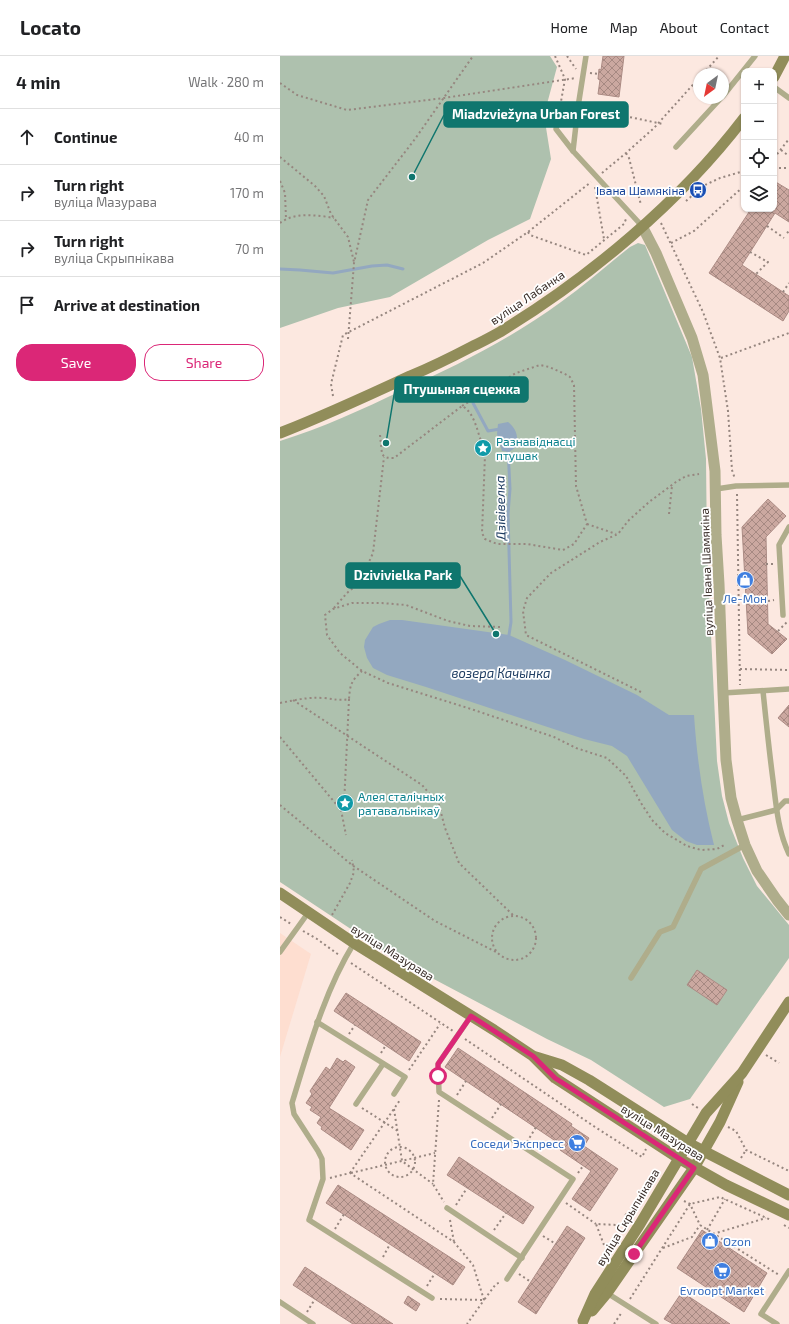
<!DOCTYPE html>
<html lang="en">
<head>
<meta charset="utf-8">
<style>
  body { margin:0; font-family:"Exo 2",sans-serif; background:#f2f2f2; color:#202124 }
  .controls { position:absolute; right:12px; top:12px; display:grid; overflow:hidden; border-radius:8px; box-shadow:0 1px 3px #0004 }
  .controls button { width:36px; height:36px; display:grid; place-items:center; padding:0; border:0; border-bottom:1px solid #e0e0e0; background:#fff; color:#202124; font:20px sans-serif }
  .compass { position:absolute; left:413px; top:12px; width:36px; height:36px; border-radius:50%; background:#fff; box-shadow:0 1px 3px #0004; rotate:213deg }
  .stop { position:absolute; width:12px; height:12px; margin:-9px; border:3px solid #db2777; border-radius:50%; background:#fff }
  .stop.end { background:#db2777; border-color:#fff; box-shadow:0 1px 4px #0008 }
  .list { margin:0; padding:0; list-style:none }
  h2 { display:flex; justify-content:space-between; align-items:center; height:52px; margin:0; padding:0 16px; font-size:17px }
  h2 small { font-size:13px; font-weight:400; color:#757577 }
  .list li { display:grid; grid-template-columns:26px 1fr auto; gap:12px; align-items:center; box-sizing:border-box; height:56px; padding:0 16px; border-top:1px solid #e0e0e0 }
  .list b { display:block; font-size:15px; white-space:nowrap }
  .list p { margin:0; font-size:13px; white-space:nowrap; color:#757577 }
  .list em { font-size:13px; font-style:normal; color:#757577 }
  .actions { display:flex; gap:8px; padding:12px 16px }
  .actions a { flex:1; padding:9px 0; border:1px solid #db2777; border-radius:16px; text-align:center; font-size:14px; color:#db2777 }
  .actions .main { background:#db2777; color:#fff }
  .icon { flex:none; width:22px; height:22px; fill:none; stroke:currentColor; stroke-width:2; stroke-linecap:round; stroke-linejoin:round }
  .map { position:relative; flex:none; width:509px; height:1268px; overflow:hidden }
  header { display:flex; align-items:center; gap:24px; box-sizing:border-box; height:56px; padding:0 20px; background:#fff; border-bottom:1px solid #e0e0e0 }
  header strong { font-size:19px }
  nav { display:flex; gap:22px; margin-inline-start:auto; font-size:14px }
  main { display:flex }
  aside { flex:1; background:#fff }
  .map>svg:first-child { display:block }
  .built { fill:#feded0 }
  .park { fill:#aec1ae }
  .water { fill:#93a8c0 }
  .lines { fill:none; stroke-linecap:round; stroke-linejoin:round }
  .stream { stroke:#93a8c0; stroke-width:3 }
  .building { fill:url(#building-cross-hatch); stroke:#ab8b84 }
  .path { stroke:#96867f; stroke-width:2; stroke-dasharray:2 3; stroke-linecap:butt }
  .service { stroke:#afad8b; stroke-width:5.5 }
  .tertiary { stroke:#afad8b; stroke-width:11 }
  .secondary { stroke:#918d5a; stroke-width:11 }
  .route { stroke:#db2777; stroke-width:5 }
  .labels { text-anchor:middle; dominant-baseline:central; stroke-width:3.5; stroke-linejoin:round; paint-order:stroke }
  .transit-label { font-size:12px; fill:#164399; stroke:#fff; text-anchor:end }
  .street-label { font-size:12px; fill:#382c27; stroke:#fff }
  .culture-label { font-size:12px; fill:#0d838f; stroke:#fff; text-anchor:start }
  .shop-label { font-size:12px; fill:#366cbe; stroke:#fff }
  .water-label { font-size:13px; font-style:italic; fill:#203e63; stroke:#fff }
  .leader { fill:none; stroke:#0f766e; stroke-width:1.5 }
  .callout-dot { fill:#0f766e; stroke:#fff; stroke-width:1.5 }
  .callout { fill:#0f766e; stroke:#0f766e; stroke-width:1.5 }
  .callout-label { font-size:13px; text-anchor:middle; font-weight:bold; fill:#fff }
</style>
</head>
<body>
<header>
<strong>Locato</strong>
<nav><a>Home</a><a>Map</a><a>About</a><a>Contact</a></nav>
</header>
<main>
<aside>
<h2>4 min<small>Walk · 280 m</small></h2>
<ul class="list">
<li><svg class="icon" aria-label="ahead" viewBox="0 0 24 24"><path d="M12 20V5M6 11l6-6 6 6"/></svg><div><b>Continue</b></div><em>40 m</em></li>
<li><svg class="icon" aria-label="right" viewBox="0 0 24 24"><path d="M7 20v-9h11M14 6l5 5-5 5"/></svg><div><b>Turn right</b><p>вуліца Мазурава</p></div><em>170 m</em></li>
<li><svg class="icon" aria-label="right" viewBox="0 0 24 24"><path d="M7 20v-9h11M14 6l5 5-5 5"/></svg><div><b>Turn right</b><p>вуліца Скрыпнікава</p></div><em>70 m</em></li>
<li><svg class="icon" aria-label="arrive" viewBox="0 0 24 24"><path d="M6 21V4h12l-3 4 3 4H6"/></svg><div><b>Arrive at destination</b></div></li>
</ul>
<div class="actions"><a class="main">Save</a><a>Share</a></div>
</aside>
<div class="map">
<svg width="509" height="1268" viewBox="0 0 509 1268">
  <defs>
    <pattern id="building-cross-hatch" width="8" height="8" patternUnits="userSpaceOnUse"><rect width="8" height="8" fill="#cba8a0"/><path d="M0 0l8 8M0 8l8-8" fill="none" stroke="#a68982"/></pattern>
  </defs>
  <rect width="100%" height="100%" fill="#fce8e0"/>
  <!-- built -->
  <polygon class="built" points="0,877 31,898 0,1001"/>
  <!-- park -->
  <g class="park">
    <polygon points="0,0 270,0 277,11 264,59 271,103 250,163 208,184 110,241 58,252 0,272"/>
    <path d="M358 187 365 189 412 301 421 353 426 403 427 494 437 705 442 740 449 767 463 802 477 830 509 869V902L410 1043 384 1051 311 1004 267 983 116 903 0 826V385C42 372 83 353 123 334 178 309 232 282 281 246 305 229 327 209 350 191Z"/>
  </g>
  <!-- water -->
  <g class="water">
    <path d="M228 366C236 372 239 381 236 391L229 396 222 395 217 378 218 368Z"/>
    <path d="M110 564H122L229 579 285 604 357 639 389 659H414C417 703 423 746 434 789H417L406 785 392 774 347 700 332 690 304 683 146 631 107 619 93 612 87 602 84 591 85 584 93 571 99 568Z"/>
  </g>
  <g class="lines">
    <!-- stream -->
    <g class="stream">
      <polyline points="0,213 20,214 53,217 92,210 107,209 123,213"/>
      <polyline points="193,347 208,375 220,373"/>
      <polyline points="228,393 230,433 228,458 231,566 229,579"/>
    </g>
  </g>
  <!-- building -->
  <g class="building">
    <polygon points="323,0 344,0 339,41 318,38 320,24 318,23 319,13 321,14"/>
    <polygon points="494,125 509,134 509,166 495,157 462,209 509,240 509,255 503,265 429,217 471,153 494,153"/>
    <polygon points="488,443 506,460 486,481 488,568 507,583 492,598 468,578 462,471"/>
    <polygon points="509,649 509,671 498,662"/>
    <polygon points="417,914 447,934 437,949 407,929"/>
    <polygon points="66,937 141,986 129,1005 54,955"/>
    <polygon points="178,992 292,1068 291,1070 309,1082 304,1090 338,1113 310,1155 292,1143 311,1115 280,1094 283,1090 165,1011"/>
    <polygon points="57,1002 63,1006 65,1004 75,1011 49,1052 84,1074 71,1094 41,1073 42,1071 37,1067 41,1061 30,1054 32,1051 26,1047 32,1038 30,1035 46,1011 50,1014"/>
    <polygon points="179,1101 254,1151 243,1168 167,1119"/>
    <polygon points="58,1129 185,1211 173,1229 46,1147"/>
    <polygon points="287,1170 305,1182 256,1258 238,1246"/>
    <polygon points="422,1174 487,1217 464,1256 397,1212"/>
    <polygon points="25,1211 113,1268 73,1268 13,1229"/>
    <polygon points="402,1236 450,1268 393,1268 384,1263"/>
    <polygon points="128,1240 140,1248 136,1255 124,1247"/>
  </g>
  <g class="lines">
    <!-- path -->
    <g class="path">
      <polyline points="275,0 285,23 280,51"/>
      <polyline points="287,0 296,13"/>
      <polyline points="310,17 319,18"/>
      <polyline points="423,18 439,0"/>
      <polyline points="0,27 17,39 67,54 164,42 296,22"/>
      <polyline points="306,52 383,68"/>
      <polyline points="501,94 509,100"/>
      <polyline points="346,97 349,102 361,149"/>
      <polyline points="0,101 35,130 44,140 51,158 68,181 74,206"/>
      <polyline points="494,102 509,83"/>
      <polyline points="494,112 509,112"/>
      <polyline points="322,117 346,97 374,72 419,22"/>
      <polyline points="0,125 5,137 6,163"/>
      <polyline points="315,131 324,183"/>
      <polyline points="406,145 423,130 440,122 464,115"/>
      <path d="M0 167C14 156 37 159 54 162"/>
      <polyline points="381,167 423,256 440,302 448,355 452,414 455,423"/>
      <polyline points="487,170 504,182"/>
      <polyline points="248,176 250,179 306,199 344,168 346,163"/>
      <polyline points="507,177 509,175"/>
      <polyline points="391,187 414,175 464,130"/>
      <polyline points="470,196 488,206 476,218"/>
      <polyline points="503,236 509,227"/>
      <polyline points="68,283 74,207 88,144 135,83 193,0"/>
      <polyline points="441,302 509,277"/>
      <polyline points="53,340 51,328 63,279 203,207 248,176 311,126"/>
      <polyline points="182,350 236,317 260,309 269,311 285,318 290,321 294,329 296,430 307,468 294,488 283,494 247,488 217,488 205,483 202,477 205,399"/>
      <path d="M100 379 102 398C105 402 108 402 114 402L182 350C194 356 197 374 201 385"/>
      <circle cx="203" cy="392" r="7"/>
      <polyline points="457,438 460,629"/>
      <polyline points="389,458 392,430"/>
      <polyline points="307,468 336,478"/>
      <polyline points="486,508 493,508"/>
      <polyline points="488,545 494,544"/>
      <polyline points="54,552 67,537 80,526 93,497 104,401"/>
      <polyline points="220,571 190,570 168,565 126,549 102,547 72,547 53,553 45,559 47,579 60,597 82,615 108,627 191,653 274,681 296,692 327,702 346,720 361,747 372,764 385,777 407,790 421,794 437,793 446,788"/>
      <polyline points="498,575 507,566"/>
      <polyline points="460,613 509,614"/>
      <polyline points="361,636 246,579 243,555 247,542 271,517 320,486 338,478 348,465 369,446 396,426 406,420 419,418"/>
      <polyline points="13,644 142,729 159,749 165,772 179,807 234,860"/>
      <path d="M0 647C16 644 27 641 44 642 53 643 60 645 69 643 70 629 71 625 82 615"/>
      <polyline points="0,681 61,754 66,779"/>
      <polyline points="0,749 72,809 155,865 218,897"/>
      <polyline points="61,754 64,749 69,643"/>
      <polyline points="52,859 70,827 74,816 72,804"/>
      <circle cx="234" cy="882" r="22"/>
      <polyline points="0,861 11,868"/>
      <polyline points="23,875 37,883 59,899"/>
      <polyline points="71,907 173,975"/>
      <polyline points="69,978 75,969"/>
      <polyline points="185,983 315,1071 362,1101 366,1093"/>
      <polyline points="101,997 106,989"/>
      <polyline points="486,999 499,1007"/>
      <polyline points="129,1014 160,968"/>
      <polyline points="177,1039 186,1025"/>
      <polyline points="159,1044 153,1128 164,1146"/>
      <polyline points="412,1048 418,1052"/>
      <polyline points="82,1052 118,1075"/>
      <polyline points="114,1053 122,1105 153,1128"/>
      <polyline points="212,1062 221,1048"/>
      <polyline points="448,1071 456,1075 466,1094 509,1115"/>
      <polyline points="247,1086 256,1071"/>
      <circle cx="120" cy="1106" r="15"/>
      <polyline points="461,1102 466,1094"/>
      <polyline points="70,1117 120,1044"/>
      <polyline points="71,1117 155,1097"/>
      <polyline points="298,1117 303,1110"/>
      <polyline points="50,1122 70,1117 174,1186 193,1209 204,1244 187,1268"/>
      <polyline points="368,1122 374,1126"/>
      <polyline points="404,1145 410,1148 420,1169 499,1219"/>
      <polyline points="286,1147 316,1168"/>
      <polyline points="176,1149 187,1132"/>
      <polyline points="345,1158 352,1162"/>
      <polyline points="170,1164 174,1186"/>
      <polyline points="504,1169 509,1172"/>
      <polyline points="55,1173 64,1158"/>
      <polyline points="214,1174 226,1157"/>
      <polyline points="427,1174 445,1143"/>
      <polyline points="433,1178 486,1162"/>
      <polyline points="263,1180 276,1188"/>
      <polyline points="324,1189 316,1168 337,1169"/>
      <polyline points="383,1192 412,1181 420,1169"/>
      <polyline points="103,1201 110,1188"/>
      <polyline points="239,1218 251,1226"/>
      <polyline points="147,1230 155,1217"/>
      <polyline points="160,1243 204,1244 216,1228 221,1226"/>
      <polyline points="350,1243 410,1148 440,1141 491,1164"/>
      <polyline points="27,1256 35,1243"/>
      <polyline points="334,1268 342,1256"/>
    </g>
    <!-- service -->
    <g class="service">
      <polyline points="306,0 298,51 293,95 362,170"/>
      <polyline points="494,31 509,42"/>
      <polyline points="443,40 475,0"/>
      <polyline points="279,57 276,73 293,95"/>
      <polyline points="396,91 441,42"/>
      <polyline points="436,433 456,430 509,429"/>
      <polyline points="503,559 499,489 509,471"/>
      <path d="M483 635C486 664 489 694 493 724 496 749 498 775 509 798"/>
      <polyline points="443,637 509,633"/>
      <polyline points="457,764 496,754 505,745 509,745"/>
      <path d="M74 887C44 936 29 992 12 1047L14 1058 38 1095 42 1103 43 1123 29 1164 152 1242"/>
      <polyline points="0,896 28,857"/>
      <polyline points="351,922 380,876 393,871 421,813 465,789"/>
      <polyline points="191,960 158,1008 159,1036 293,1123 227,1223"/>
      <polyline points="37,966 125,1021 114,1038"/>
      <polyline points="76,1048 103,1008"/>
      <polyline points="167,1152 242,1202"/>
      <polyline points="327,1237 376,1268"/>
      <polyline points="0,1246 33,1268"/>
      <polyline points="497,1268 481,1258 509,1215"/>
    </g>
    <!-- tertiary -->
    <polyline class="tertiary" points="362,170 376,197 412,282 423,319 435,415 436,479 439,528 443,637 446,704 451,742 457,764 465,789 477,815 497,844 509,859"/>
    <!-- secondary -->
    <g class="secondary">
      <polyline points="494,21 505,0"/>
      <path d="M0 377C44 360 87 340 130 320 152 311 172 301 193 290 202 286 211 281 220 276 310 221 400 146 464 62"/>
      <polyline points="0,837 74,887 214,974 253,1000 275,1022 398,1102 446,1129 509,1159"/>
      <polyline points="256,1001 282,1009 309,1024 408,1087 509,1139"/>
      <polyline points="312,1255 327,1237 414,1112 440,1066 458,1026"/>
      <polyline points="303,1265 315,1238 360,1168 426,1057 462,1017 509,946"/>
    </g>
  </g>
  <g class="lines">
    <!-- route -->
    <polyline class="route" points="158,1020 158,1008 191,960 253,1000 275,1022 414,1112 354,1198"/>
  </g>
  <!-- icons -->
  <defs>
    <g id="bus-disc" transform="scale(0.9)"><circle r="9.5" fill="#1a4fb4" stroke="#fff"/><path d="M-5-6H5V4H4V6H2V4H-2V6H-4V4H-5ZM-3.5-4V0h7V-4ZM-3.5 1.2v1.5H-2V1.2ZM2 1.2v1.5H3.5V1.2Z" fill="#fff"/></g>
    <g id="sight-disc" transform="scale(0.9)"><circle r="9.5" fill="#0f9aa8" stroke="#fff"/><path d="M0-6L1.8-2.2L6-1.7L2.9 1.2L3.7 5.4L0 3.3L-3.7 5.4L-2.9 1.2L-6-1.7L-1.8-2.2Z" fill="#fff"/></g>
    <g id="shop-disc" transform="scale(0.9)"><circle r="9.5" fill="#3f7fe0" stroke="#fff"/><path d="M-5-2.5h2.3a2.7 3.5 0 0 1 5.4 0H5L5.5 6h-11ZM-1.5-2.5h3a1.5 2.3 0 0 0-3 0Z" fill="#fff"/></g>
    <g id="supermarket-disc" transform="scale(0.9)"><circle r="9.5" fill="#3f7fe0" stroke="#fff"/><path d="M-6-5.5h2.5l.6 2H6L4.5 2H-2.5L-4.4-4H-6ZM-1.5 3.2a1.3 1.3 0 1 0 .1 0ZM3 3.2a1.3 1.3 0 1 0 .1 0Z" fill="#fff"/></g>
  </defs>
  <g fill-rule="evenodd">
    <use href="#bus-disc" x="418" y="134"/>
    <use href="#sight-disc" x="203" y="392"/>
    <use href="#shop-disc" x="465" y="524"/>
    <use href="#sight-disc" x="65" y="747"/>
    <use href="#supermarket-disc" x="297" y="1087"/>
    <use href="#shop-disc" x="430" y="1185"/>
    <use href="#supermarket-disc" x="442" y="1215"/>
  </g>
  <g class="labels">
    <!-- transit labels -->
    <g class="transit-label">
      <text x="405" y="134">Івана Шамякіна</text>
    </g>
    <!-- street labels -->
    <g class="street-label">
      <text transform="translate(247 241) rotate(-34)">вуліца Лабанка</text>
      <text transform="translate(426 516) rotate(-92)">вуліца Івана Шамякіна</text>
      <text transform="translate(113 896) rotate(32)">вуліца Мазурава</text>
      <text transform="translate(383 1076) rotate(32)">вуліца Мазурава</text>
      <text transform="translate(347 1161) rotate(-59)">вуліца Скрыпнікава</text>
    </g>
    <!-- culture labels -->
    <g class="culture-label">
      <text x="216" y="385">Разнавіднасці<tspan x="216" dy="14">птушак</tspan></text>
      <text x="78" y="740">Алея сталічных<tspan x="78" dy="14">ратавальнікаў</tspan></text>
    </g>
    <!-- shop labels -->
    <g class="shop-label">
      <text x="465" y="542">Ле-Мон</text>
      <text x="284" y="1087" text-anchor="end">Соседи Экспресс</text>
      <text x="443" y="1185" text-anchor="start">Ozon</text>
      <text x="442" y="1234">Evroopt Market</text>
    </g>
    <!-- water labels -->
    <g class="water-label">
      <text transform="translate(220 452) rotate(-91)">Дзівівелка</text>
      <text x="221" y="617">возера Качынка</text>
    </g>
  </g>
  <!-- callouts -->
  <path class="leader" d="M132 121L164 59M106 387L115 333M216 578L180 520"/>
  <g class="callout-dot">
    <circle cx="132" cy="121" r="4"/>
    <circle cx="106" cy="387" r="4"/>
    <circle cx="216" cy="578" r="4"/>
  </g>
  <g class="callout">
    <rect x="164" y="46" width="184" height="25" rx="4"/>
    <rect x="115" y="321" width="133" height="25" rx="4"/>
    <rect x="66" y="507" width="114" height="25" rx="4"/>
  </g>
  <g class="callout-label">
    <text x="256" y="63">Miadzviežyna Urban Forest</text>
    <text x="182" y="338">Птушыная сцежка</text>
    <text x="123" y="524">Dzivivielka Park</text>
  </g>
</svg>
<div class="controls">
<button>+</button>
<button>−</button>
<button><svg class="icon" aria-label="locate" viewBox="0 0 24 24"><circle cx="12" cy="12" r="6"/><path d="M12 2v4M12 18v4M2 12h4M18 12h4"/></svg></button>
<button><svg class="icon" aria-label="layers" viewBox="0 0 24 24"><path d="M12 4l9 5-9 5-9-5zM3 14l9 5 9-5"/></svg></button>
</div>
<svg class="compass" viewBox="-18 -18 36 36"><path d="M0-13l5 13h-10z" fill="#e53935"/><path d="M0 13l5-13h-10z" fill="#757577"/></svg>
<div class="stop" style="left:158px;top:1020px"></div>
<div class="stop end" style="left:354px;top:1198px"></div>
</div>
</main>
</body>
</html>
